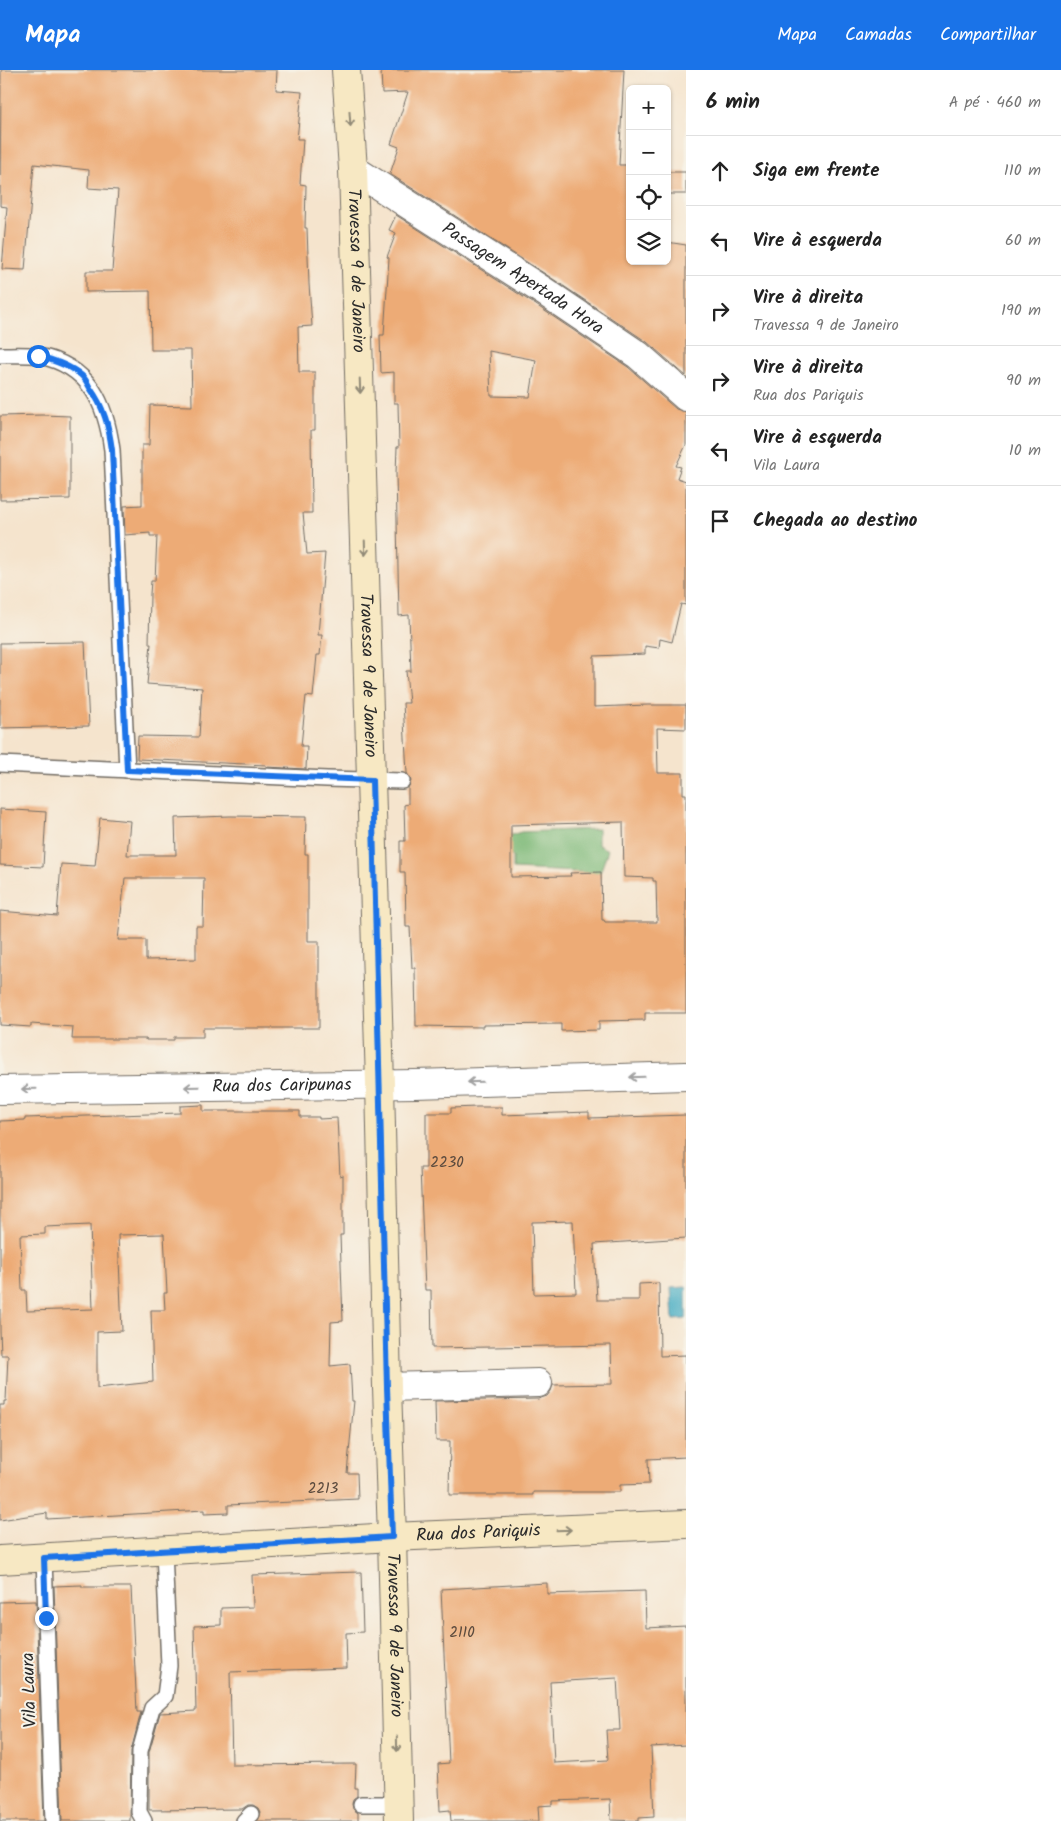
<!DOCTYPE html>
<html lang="pt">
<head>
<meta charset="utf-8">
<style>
  body { margin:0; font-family:Kalam,sans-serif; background:#f6f6f6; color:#222 }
  .controls { position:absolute; right:15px; top:15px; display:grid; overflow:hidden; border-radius:8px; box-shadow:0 1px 4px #0004 }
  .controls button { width:45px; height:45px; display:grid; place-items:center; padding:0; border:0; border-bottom:1px solid #e0e0e0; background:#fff; color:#222; font:25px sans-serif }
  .stop { position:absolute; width:15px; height:15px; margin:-11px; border:4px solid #1a73e8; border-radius:50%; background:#fff }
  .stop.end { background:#1a73e8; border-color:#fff; box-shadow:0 1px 5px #0008 }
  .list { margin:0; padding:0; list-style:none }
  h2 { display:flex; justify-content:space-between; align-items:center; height:65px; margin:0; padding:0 20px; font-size:21px }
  h2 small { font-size:16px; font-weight:400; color:#767676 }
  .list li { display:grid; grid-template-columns:32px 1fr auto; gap:15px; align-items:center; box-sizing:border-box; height:70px; padding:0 20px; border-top:1px solid #e0e0e0 }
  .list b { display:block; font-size:19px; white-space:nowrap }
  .list p { margin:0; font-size:16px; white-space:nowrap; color:#767676 }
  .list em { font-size:16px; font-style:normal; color:#767676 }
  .icon { flex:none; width:28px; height:28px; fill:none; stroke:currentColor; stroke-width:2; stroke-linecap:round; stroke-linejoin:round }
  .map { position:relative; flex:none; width:686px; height:1751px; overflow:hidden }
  header { display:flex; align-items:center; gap:30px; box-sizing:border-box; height:70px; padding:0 25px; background:#1a73e8; color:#fff }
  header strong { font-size:24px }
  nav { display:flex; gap:28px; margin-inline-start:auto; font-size:18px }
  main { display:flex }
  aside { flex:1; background:#fff }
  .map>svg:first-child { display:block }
  .forest { fill:#7fba79; stroke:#557252 }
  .water { fill:#42abc2; stroke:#366b76 }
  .building { fill:#edab76; fill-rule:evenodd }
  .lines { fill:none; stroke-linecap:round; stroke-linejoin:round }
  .lane-casing { stroke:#726c64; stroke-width:18 }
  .street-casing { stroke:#726c64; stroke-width:30 }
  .secondary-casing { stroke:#726c64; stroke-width:30 }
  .lane { stroke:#fff; stroke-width:15 }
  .street { stroke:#fff; stroke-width:28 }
  .secondary { stroke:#f7e8c3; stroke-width:28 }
  .oneway { stroke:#918a77 }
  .oneway2 { stroke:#a0a0a0 }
  .route { stroke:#1a73e8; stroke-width:6 }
  .labels { text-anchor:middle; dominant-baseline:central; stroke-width:4; stroke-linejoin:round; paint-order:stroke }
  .number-label { font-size:15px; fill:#5c4b3e }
  .street-label { font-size:18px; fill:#2b2b2b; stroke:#f7f3e8 }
</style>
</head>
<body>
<header>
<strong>Mapa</strong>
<nav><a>Mapa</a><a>Camadas</a><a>Compartilhar</a></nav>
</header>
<main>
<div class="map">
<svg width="686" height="1751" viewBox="0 0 686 1751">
  <rect width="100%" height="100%" fill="#f7f3e8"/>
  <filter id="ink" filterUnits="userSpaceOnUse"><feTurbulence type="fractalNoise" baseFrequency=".02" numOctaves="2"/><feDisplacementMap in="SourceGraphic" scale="10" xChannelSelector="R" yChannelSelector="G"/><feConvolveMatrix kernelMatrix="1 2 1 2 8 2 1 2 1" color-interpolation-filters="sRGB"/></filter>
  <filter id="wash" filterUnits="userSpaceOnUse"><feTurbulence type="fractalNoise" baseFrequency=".0096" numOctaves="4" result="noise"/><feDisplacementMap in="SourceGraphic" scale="20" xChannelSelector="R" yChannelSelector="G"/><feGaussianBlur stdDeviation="1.12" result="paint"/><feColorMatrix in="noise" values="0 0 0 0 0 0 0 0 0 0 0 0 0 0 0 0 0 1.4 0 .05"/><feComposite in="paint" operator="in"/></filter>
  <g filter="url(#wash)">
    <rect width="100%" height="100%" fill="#f5e4cd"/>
    <!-- forest -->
    <polygon class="forest" points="598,759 598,775 608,780 600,803 513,799 513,787 507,782 508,766 521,762"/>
    <!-- water -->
    <polygon class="water" points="686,1217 686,1249 673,1250 671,1218"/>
    <g id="blocks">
      <!-- building -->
      <g class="building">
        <polygon points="1,0 277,0 276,20 302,22 297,69 303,69 300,114 306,115 305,158 307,158 309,214 312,256 298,257 299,302 315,302 315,360 311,360 312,443 303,443 307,484 325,483 318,565 322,565 320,585 317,585 313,627 306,626 301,676 307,676 306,699 266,697 266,695 137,689 138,666 199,667 202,618 147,614 151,574 149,574 150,524 151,511 155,511 157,466 150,466 150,463 125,465 124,436 142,435 142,375 149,375 150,335 192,336 191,280 151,280 150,221 86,222 86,201 112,201 118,120 88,118 89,100 34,94 25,200 2,199 7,137 0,136"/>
        <polygon points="381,0 624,0 619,95 630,95 630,191 667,191 667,172 686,175 686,306 647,272 553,209 390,104 399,77 391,74 408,22 382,23"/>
        <rect x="667" y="102" width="19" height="22"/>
        <path d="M396 145 536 235 628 297 676 339 686 342V375L676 396 681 397 677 408 686 411V535L681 534 672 572 660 569 659 578 645 576V584L594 586V637L648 635H686V659L657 658 658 703H683V724H686V943H645V950L599 951V960L561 961V954L483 955V957L416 956 415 898H412L410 857H406L405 802H400V771H405L404 735 408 734V718L411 711 407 703 403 633H409L406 601H411L409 545 399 546 396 403 397 377H399L398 333H394V302L381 303 380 265H384L389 188 387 187 396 163 389 160ZM489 281 536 290 530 327 491 326ZM623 752 624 807 653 808V811H656L657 852H605L604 850H602L601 802 570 803 571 806 511 807V755Z"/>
        <polygon points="42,345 70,346 70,429 0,430 0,346"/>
        <polygon points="85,572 89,656 0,658 0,573"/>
        <polygon points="0,739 46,742 43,797 0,795"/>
        <path d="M230 746 306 747 305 784H308V871H319V958H203V967H174V970H146V969H72L73 957 31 954V957L0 955V841L57 846 61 794 95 796 100 748 130 751 127 785H176L175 748ZM125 808H204L203 856H196V889L146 890V870H118Z"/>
        <path d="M203 1035V1041H300V1047H319V1049L337 1048 340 1106 343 1105V1165H340L343 1251 331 1252 330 1296 350 1294 352 1331H354L347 1403H357L358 1429 228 1435V1443L204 1444V1440L47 1449V1443L0 1450V1335H4V1331H6L8 1285H1L0 1261V1051L25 1050V1048L180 1043V1036ZM90 1155 93 1239 27 1241 26 1220H22L20 1165 45 1164V1157ZM164 1164 167 1223H164L165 1240H151L153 1312 97 1318V1262L122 1261 118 1165Z"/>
        <path d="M477 1037H502V1045L589 1042V1048L686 1045V1168L594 1174 597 1230H639V1214L659 1213 660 1286 686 1285V1387L648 1389 649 1414 620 1415V1422H533V1425H449L450 1371H436L435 1331 538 1329 547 1326 551 1321 553 1315 612 1314 611 1275 432 1278 431 1220H425L420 1098H426V1043H451V1038ZM573 1151 576 1223 534 1224 532 1152Z"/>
        <polygon points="361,1502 363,1562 346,1563 347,1598 230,1602 232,1695 356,1694 355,1718 357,1718 357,1726 353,1729 352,1734 353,1739 358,1743 358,1751 257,1751 260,1742 258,1738 253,1735 248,1735 242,1739 149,1740 149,1682 160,1643 196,1641 194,1556 221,1555 221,1538 253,1537 252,1505"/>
        <path d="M547 1513V1524L645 1521 646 1558 686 1556V1675L651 1677 654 1747 639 1748V1751L611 1750 610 1729 553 1731V1735L538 1736 539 1751H451L450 1740 440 1741 438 1694 449 1693 441 1519ZM617 1608 620 1660H606L608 1690 554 1693 550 1612Z"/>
        <polygon points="82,1515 82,1517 131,1517 137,1642 141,1642 131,1681 130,1751 62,1751 54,1516"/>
        <polygon points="36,1531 44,1751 0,1751 0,1532"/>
      </g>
    </g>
  </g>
  <g filter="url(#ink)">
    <use href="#blocks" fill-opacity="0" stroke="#726c64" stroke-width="1"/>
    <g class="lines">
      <!-- lane casing -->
      <g class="lane-casing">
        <g id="lane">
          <path d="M0 285C13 285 27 284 39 286 90 296 106 334 112 380L127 700"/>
          <polyline points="0,694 327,709 402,711"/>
          <polyline points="44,1488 53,1751"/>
          <polyline points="361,1734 398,1734"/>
          <polyline points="144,1751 139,1742 140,1681 152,1638 165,1626 169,1596 164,1481"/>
          <polyline points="244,1751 251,1744"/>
        </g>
      </g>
      <!-- street casing -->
      <g class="street-casing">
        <g id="street">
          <path id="s1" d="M353 99 545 222 638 285 686 327"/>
          <path id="s2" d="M0 1020 415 1014 686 1006"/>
          <polyline points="387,1317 538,1313"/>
        </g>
      </g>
      <!-- secondary casing -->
      <g class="secondary-casing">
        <g id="secondary">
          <path id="s3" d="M346 0 353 99 380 1014 387 1317 392 1467 399 1751"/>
          <path id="s4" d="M0 1490 392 1467 686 1454"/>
        </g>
      </g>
      <!-- lane -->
      <use href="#lane" class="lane"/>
      <!-- street -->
      <use href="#street" class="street"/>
      <!-- secondary -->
      <use href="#secondary" class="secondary"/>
    </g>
    <!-- one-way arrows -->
    <defs><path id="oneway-shaft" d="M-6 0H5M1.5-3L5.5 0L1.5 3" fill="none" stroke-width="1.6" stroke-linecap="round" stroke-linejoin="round" transform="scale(1.25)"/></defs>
    <g class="oneway">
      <use href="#oneway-shaft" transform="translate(350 49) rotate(86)"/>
      <use href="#oneway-shaft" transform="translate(360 316) rotate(88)"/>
      <use href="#oneway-shaft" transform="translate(365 478) rotate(88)"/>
      <use href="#oneway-shaft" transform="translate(564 1460) rotate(-2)"/>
      <use href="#oneway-shaft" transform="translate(397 1674) rotate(89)"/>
    </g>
    <g class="oneway2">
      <use href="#oneway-shaft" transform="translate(637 1007) rotate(178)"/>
      <use href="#oneway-shaft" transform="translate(475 1012) rotate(178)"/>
      <use href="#oneway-shaft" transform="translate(192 1017) rotate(179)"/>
      <use href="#oneway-shaft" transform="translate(29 1019) rotate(179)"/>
    </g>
  </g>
  <g class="lines" filter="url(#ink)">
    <!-- route -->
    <path class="route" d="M38 286C53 290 69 295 81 305 85 308 88 314 90 318 104 337 109 357 112 380L127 700 372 710 387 1317 392 1467 44 1488 46 1548"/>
  </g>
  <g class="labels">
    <!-- number labels -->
    <g class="number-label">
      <text x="447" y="1093">2230</text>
      <text x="323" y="1419">2213</text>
      <text x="462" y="1563">2110</text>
    </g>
    <!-- street labels -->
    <g class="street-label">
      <text stroke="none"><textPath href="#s3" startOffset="201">Travessa 9 de Janeiro</textPath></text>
      <text stroke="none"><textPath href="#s1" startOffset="202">Passagem Apertada Hora</textPath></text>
      <text stroke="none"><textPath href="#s3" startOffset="606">Travessa 9 de Janeiro</textPath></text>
      <text stroke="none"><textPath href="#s2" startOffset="282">Rua dos Caripunas</textPath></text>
      <text stroke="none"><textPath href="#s4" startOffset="479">Rua dos Pariquis</textPath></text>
      <text stroke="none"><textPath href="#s3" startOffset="1566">Travessa 9 de Janeiro</textPath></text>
      <text transform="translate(30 1620) rotate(-92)">Vila Laura</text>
    </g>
  </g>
</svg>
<div class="controls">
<button>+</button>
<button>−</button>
<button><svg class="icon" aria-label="locate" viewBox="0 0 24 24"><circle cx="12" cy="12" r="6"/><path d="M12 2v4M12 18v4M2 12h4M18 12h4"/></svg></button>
<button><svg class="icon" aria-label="layers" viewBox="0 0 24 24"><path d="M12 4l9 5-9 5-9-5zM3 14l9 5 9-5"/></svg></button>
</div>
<div class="stop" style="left:38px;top:286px"></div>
<div class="stop end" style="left:46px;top:1548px"></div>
</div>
<aside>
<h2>6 min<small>A pé · 460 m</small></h2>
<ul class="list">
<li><svg class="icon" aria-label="ahead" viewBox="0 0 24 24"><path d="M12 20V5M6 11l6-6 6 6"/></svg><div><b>Siga em frente</b></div><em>110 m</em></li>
<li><svg class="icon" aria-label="left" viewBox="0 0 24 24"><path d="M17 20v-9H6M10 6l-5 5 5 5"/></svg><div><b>Vire à esquerda</b></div><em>60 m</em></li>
<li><svg class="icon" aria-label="right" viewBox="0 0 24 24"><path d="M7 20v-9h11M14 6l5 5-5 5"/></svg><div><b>Vire à direita</b><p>Travessa 9 de Janeiro</p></div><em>190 m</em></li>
<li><svg class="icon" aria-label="right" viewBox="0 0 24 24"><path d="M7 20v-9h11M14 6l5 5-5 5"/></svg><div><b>Vire à direita</b><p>Rua dos Pariquis</p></div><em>90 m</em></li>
<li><svg class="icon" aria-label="left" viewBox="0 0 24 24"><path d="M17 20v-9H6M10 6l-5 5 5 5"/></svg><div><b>Vire à esquerda</b><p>Vila Laura</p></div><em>10 m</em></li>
<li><svg class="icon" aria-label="arrive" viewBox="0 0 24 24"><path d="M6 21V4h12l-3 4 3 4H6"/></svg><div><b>Chegada ao destino</b></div></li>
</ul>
</aside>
</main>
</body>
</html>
